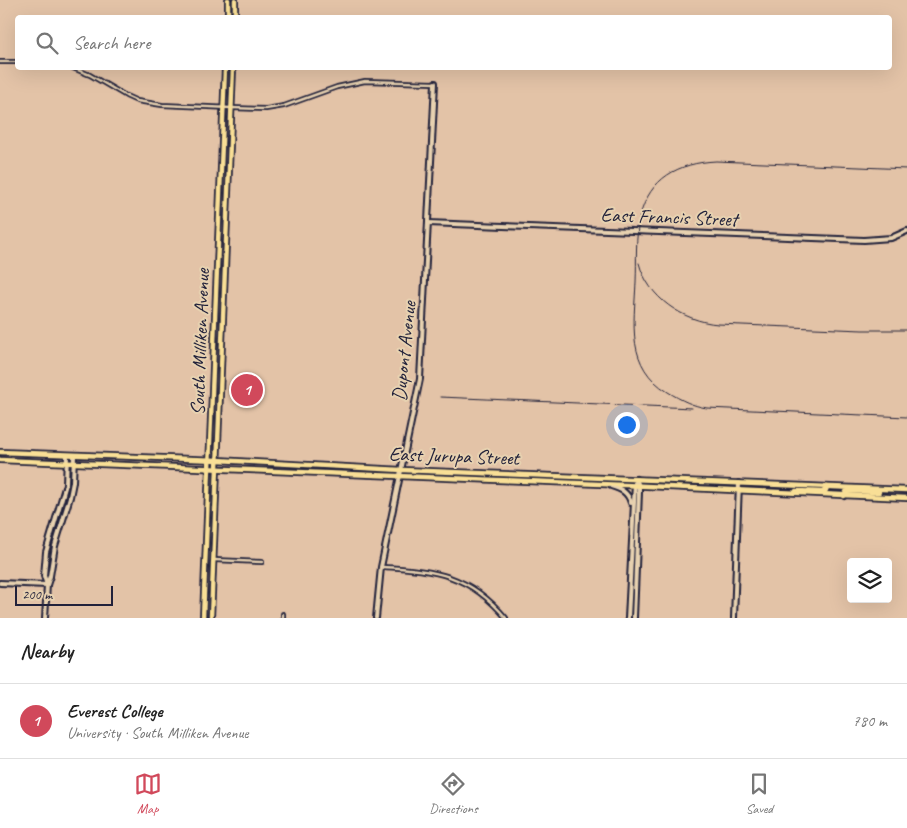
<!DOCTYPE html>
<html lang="en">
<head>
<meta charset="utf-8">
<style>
  body { margin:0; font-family:Caveat,sans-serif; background:#f2f2f2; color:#222 }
  .controls { position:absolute; right:15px; bottom:15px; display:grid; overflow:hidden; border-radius:5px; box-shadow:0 5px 20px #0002 }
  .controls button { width:45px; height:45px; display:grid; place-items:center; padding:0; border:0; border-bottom:1px solid #e0e0e0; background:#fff; color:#222; font:25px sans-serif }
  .scale { position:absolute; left:15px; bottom:12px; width:98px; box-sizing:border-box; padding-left:5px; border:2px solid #22223b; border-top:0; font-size:14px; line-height:18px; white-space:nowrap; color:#22223b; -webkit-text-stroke:4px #e7d1b0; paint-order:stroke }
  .you { position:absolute; left:626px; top:424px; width:18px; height:18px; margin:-12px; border:4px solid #fff; border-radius:50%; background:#1a73e8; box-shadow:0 0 0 8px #1a73e833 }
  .badge { display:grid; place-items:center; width:32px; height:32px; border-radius:50%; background:#d1495b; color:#fff; font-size:16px; font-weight:700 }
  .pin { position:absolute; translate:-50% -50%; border:2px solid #fff; box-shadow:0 1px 5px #0006 }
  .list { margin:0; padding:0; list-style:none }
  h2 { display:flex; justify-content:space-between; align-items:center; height:65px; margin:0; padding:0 20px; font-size:21px }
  h2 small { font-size:16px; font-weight:400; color:#767676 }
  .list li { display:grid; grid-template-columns:32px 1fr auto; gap:15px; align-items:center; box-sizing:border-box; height:75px; padding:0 20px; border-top:1px solid #e0e0e0 }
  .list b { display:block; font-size:19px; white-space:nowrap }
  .list p { margin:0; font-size:16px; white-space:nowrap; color:#767676 }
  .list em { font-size:16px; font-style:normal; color:#767676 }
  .icon { flex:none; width:28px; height:28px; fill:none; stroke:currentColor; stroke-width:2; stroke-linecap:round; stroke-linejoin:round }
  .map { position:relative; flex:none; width:907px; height:618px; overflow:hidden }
  .search { position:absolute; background:#fff; box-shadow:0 5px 20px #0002; left:15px; right:15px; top:15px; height:55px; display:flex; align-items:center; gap:12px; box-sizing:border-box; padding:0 18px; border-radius:5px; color:#767676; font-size:19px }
  .sheet { height:140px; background:#fff }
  nav { display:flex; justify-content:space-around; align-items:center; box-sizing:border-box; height:70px; border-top:1px solid #e0e0e0; background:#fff; font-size:14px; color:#767676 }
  nav a { display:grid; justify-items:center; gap:2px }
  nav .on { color:#d1495b }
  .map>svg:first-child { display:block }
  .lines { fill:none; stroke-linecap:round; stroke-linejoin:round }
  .street-casing { stroke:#22223b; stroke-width:6 }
  .secondary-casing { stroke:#22223b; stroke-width:8 }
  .primary-casing { stroke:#22223b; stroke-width:8 }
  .street { stroke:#e7d1b0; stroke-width:2.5 }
  .secondary { stroke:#e7d1b0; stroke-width:4 }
  .primary { stroke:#f9df96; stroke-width:4.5 }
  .rail { stroke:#22223b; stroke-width:1 }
  .labels { text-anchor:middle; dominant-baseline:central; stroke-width:4; stroke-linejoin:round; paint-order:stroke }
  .street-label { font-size:20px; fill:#22223b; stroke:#e7d1b0 }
</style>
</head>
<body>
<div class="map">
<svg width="907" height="618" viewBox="0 0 907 618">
  <rect width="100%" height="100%" fill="#e3c3a7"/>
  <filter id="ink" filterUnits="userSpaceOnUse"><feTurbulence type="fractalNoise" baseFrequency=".02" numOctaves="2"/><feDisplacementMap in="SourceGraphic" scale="10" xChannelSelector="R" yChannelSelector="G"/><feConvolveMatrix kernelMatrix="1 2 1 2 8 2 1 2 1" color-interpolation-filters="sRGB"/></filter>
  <g filter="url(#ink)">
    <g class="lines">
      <!-- street casing -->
      <g class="street-casing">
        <g id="street">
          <polyline points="0,62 18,62"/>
          <polyline points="73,68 90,75 126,96 137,101 162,105 231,108 266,109 284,106 337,87 365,81 435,83"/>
          <polyline points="214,560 262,562"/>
          <path d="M381 567C434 569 470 575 506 618"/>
          <polyline points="283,614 283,618"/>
        </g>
      </g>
      <!-- secondary casing -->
      <g class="secondary-casing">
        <g id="secondary">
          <polyline points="428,223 864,240 891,238 907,231"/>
          <path d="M611 486C621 489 628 492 631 503"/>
          <polyline points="0,583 47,585"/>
          <polyline points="47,585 50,576 55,546 70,497 73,482 74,456"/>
          <polyline points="45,618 47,585 44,576 46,552 66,484 67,455"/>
          <polyline points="376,618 381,567 420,379 435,83"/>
          <polyline points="628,618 635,483"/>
          <polyline points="634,618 639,492 639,486 636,479"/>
          <polyline points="734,618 739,483"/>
        </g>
      </g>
      <!-- primary casing -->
      <g class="primary-casing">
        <g id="primary">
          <polyline points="228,18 228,0"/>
          <polyline points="235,18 235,0"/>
          <polyline points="0,452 218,460 402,470 907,490"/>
          <polyline points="0,460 625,485 907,498"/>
          <polyline points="796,491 822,492 826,490 827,487"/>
          <polyline points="844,496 846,492 849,491 879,492"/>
          <polyline points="203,618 225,68"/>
          <polyline points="211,618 233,68"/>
        </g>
      </g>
      <!-- street -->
      <use href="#street" class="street"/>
      <!-- secondary -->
      <use href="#secondary" class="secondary"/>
      <!-- primary -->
      <use href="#primary" class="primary"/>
      <!-- rail -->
      <g class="rail">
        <path d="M907 169 716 161C678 163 650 178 640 216 635 238 637 260 636 282 634 325 626 366 668 392 681 400 693 406 707 408L907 417"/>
        <path d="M639 263C648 298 683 321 718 324L862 330H907"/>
        <polyline points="440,397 692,408"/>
      </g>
    </g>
  </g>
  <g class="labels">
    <!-- street labels -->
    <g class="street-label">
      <text transform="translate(669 217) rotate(2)">East Francis Street</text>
      <text transform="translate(200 342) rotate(-88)">South Milliken Avenue</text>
      <text transform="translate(404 351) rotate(-84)">Dupont Avenue</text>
      <text transform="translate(454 456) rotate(2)">East Jurupa Street</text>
    </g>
  </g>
</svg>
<div class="controls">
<button><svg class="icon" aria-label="layers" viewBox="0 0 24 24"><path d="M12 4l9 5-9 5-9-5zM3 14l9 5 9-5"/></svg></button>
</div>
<div class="scale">200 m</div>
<div class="you"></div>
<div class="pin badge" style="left:247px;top:390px">1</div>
<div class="search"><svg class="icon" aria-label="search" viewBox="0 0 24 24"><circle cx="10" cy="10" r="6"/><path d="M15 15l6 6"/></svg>Search here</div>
</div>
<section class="sheet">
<h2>Nearby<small></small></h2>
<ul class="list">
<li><span class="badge">1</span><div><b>Everest College</b><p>University · South Milliken Avenue</p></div><em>780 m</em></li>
</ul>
</section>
<nav>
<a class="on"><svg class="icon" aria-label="map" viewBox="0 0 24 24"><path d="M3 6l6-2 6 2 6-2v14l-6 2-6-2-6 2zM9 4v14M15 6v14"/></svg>Map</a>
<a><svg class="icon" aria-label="directions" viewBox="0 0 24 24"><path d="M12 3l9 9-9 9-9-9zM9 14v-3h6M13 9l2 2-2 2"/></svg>Directions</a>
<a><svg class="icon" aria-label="saved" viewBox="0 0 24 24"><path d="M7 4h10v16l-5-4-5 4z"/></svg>Saved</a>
</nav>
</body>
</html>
